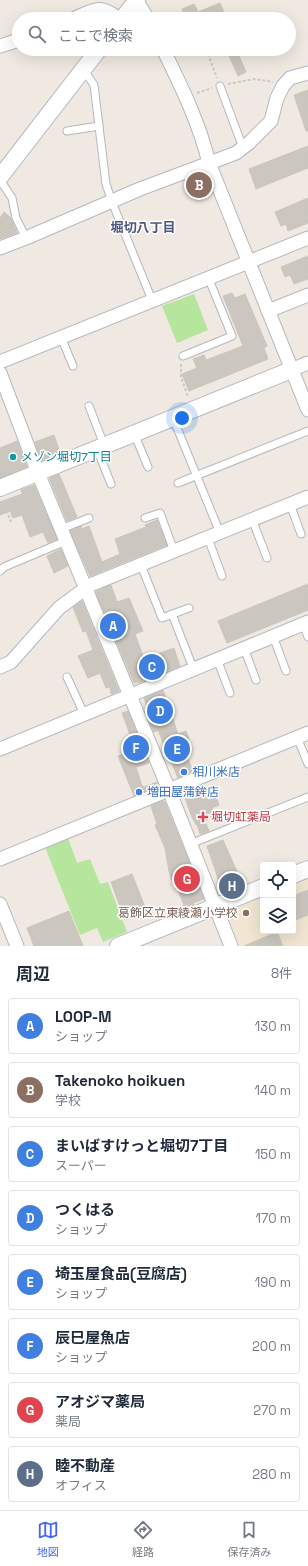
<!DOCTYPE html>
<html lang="ja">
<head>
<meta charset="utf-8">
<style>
  body { margin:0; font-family:"Space Grotesk","Noto Sans JP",sans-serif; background:#f6f6f7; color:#1f2937 }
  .controls { position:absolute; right:12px; bottom:12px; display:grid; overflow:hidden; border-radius:4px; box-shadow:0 4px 16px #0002 }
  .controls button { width:36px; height:36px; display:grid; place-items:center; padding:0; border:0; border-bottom:1px solid #e0e1e3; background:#fff; color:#1f2937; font:20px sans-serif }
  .you { position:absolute; left:182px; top:418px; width:14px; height:14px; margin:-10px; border:3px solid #fff; border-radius:50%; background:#1a73e8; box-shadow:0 0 0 6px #1a73e833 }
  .badge { display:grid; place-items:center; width:26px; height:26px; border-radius:50%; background:#4264fb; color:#fff; font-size:13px; font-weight:700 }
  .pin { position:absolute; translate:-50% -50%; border:2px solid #fff; box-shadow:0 1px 4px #0006 }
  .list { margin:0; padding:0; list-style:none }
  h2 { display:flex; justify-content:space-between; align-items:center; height:52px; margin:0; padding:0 16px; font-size:17px }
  h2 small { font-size:13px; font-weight:400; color:#747a83 }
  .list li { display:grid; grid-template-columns:26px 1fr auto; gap:12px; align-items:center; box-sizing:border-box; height:56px; margin:0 8px 8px; padding:0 8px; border:1px solid #e0e1e3; border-radius:4px }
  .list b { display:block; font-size:15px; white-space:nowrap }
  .list p { margin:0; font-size:13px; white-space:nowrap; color:#747a83 }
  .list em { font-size:13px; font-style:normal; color:#747a83 }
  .icon { flex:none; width:22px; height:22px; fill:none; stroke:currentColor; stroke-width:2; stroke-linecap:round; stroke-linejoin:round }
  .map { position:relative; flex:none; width:308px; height:946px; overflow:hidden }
  .search { position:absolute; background:#fff; box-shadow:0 4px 16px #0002; left:12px; right:12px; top:12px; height:44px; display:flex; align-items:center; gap:10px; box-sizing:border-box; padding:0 14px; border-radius:22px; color:#747a83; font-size:15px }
  .sheet { height:564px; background:#fff }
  nav { display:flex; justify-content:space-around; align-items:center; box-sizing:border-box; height:56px; border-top:1px solid #e0e1e3; background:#fff; font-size:11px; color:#747a83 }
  nav a { display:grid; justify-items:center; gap:2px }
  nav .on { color:#4264fb }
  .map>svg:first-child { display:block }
  .education { fill:#f0e6d1 }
  .green { fill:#b6e59e }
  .building { fill:#cbc7bf; stroke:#cbc5ba }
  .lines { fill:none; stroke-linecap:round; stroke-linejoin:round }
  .service-casing { stroke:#b4b7c1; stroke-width:9 }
  .minor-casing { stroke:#b4b7c1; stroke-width:15 }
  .tertiary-casing { stroke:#b4b7c1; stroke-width:18 }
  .path { stroke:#c9c9c9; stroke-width:2; stroke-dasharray:3 2; stroke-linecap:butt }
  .service { stroke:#fff; stroke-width:7 }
  .minor { stroke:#fff; stroke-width:13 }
  .tertiary { stroke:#fff; stroke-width:16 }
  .culture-dot { fill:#0f9aa8; stroke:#fff; stroke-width:1.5 }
  .shop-dot { fill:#3f7fe0; stroke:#fff; stroke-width:1.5 }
  .health-dot { fill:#e0444e; stroke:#fff; stroke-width:1.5 }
  .education-dot { fill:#8d6e63; stroke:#fff; stroke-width:1.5 }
  .labels { text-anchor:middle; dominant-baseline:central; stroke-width:3; stroke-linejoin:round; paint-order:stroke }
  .culture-label { font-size:12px; fill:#0d838f; stroke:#fff; text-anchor:start }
  .shop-label { font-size:12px; fill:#366cbe; stroke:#fff; text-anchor:start }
  .health-label { font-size:12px; fill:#be3a42; stroke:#fff; text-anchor:start }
  .education-label { font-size:12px; fill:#785e54; stroke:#fff; text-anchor:end }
  .neighbourhood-label { font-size:13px; font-weight:bold; fill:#4d5680; stroke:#fff }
</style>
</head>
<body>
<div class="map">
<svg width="308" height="946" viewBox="0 0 308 946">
  <rect width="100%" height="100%" fill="#efe9e1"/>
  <!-- education -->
  <polygon class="education" points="308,879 308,946 240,946 228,916 229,910 263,897 263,931 293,931 293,885"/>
  <!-- green -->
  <g class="green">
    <polygon points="194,294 208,330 177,343 162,306"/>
    <polygon points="68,838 77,863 90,859 100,884 108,882 127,932 103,942 97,928 80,935 45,847"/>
  </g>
  <!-- building -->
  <g class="building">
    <polygon points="220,3 227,19 183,19 185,18 182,9 194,4 198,12"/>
    <polygon points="226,49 236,49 246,72 238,76"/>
    <polygon points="308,90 308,131 306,131 294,95"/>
    <polygon points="308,146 308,168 256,189 249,169"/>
    <polygon points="308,198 308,223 288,231 286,224 281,226 275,212"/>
    <polygon points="4,212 11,218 17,233 0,239 0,218"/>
    <polygon points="308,256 308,279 294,284 290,275 285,277 281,267"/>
    <polygon points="232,293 235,298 245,294 267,346 264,348 268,359 189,391 182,374 197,368 193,359 204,355 206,360 243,346 223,296"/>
    <polygon points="54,435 60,453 42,461 35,442"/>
    <polygon points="17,441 27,467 0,478 0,448"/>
    <polygon points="59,474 77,517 67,521 50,480 50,478"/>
    <polygon points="34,485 57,539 48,543 43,532 30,537 22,515 13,518 10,511 0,515 0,502 22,494 21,490"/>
    <polygon points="157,520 167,545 90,576 70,531 81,526 82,529 89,526 102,562 120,554 115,539 146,527 145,525"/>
    <polygon points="61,549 68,566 54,573 47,556"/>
    <polygon points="308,584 308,610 227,643 218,621"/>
    <polygon points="111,585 117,602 129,598 143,631 135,634 144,659 174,648 180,666 138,683 138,682 134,683 96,593 97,591"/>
    <polygon points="82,601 119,691 111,694 110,687 106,688 100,673 88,678 78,656 93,650 86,631 83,632 73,607"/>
    <polygon points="163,690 178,734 186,731 189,739 187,740 192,750 185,752 193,771 178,778 158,730 154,732 150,723 153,722 144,698"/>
    <polygon points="128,711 149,763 136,767 142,786 144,787 157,782 158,786 134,796 118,756 123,754 121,749 129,746 125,739 131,737 122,713"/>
    <polygon points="200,786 200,788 204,787 208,800 216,797 219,805 212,808 215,817 205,821 209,831 200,834 197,824 196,825 191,815 184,795 185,794 184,792"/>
    <polygon points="163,801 165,802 204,899 193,903 194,905 185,908 174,880 172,880 169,871 165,848 155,825 157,824 151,806"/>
    <polygon points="223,840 243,885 223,893 207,846"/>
    <polygon points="132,874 147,912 125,920 111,882"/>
    <polygon points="308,890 308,915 293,921 293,896"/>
    <polygon points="69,911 83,946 34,946 27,928"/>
    <polygon points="277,932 283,946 244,946"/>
  </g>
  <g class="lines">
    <!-- service casing -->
    <g class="service-casing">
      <g id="service">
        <polyline points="84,70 94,85 106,184 112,202 152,300"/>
        <polyline points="220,86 243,148"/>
        <polyline points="67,131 99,126"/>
        <polyline points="0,180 12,198 16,218 26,238"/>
        <polyline points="61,337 73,366"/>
        <polyline points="183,356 232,336 208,277"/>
        <polyline points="89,406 104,445"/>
        <polyline points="173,418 220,533"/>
        <polyline points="134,433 148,467"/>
        <polyline points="97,449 111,484"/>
        <polyline points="178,483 308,431"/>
        <polyline points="290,504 301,534"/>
        <polyline points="145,518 160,513 174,551"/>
        <polyline points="252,519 267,558"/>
        <polyline points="61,529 89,518"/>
        <polyline points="208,538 222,576"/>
        <polyline points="141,565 162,618 189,608"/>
        <polyline points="0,571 4,567 66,541"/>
        <polyline points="172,614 193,668"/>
        <polyline points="303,624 308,637"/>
        <polyline points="273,636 286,671"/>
        <polyline points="244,648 256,680"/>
        <polyline points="217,659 230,693"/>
        <polyline points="67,677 84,714"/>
        <polyline points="297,737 308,764"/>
        <polyline points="190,844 308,797"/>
      </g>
    </g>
    <!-- minor casing -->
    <g class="minor-casing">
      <g id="minor">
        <polyline points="136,0 148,19"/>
        <path d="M73 19C95 10 99 3 119 19"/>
        <polyline points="0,46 19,40"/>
        <path d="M163 49C181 86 199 122 209 163L308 410"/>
        <polyline points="0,248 26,238 140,189 236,153 250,142 271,121 277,98 283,86 290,78 308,73"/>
        <polyline points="268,311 308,295"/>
        <polyline points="0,362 308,238"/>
        <polyline points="291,370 308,363"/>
        <polyline points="0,373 38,473 169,790 231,946"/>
        <polyline points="0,667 11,662 59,608 90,585 308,497"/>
        <polyline points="0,749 308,622"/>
        <polyline points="0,859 308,733"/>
        <polyline points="0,904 17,946"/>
      </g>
    </g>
    <!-- tertiary casing -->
    <g class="tertiary-casing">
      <g id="tertiary">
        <polyline points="122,19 137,0"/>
        <polyline points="0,177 99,49"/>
        <polyline points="0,488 291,370"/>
        <polyline points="293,875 308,869"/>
        <polyline points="118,946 263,887"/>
      </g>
    </g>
    <!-- path -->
    <g class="path">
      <polyline points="206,49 217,78"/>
      <polyline points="228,84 254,79 273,82"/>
      <polyline points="197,93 212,88"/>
      <polyline points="181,364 181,377 188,397"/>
      <polyline points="3,501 11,522"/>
    </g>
    <!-- service -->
    <use href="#service" class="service"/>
    <!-- minor -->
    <use href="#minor" class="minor"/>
    <!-- tertiary -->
    <use href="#tertiary" class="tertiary"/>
  </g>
  <!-- markers -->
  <circle class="culture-dot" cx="13" cy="457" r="4"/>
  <g class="shop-dot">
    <circle cx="184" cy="772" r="4"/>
    <circle cx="139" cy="792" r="4"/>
  </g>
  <path class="health-dot" d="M201 811h4v4h4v4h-4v4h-4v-4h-4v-4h4z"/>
  <circle class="education-dot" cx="246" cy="913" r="4"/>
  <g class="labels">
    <!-- culture labels -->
    <g class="culture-label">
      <text x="21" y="457">メゾン堀切7丁目</text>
    </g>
    <!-- shop labels -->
    <g class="shop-label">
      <text x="192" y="772">相川米店</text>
      <text x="147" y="792">増田屋蒲鉾店</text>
    </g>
    <!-- health labels -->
    <g class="health-label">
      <text x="211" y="817">堀切虹薬局</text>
    </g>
    <!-- education labels -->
    <g class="education-label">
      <text x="238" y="913">葛飾区立東綾瀬小学校</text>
    </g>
    <!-- neighbourhood labels -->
    <g class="neighbourhood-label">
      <text x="143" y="227">堀切八丁目</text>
    </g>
  </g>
</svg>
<div class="controls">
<button><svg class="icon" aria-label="locate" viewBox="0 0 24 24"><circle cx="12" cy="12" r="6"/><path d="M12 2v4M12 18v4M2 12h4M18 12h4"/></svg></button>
<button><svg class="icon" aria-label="layers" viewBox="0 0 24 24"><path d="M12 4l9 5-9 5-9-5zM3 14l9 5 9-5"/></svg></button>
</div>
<div class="you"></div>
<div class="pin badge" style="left:113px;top:626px;background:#3f7fe0">A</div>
<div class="pin badge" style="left:199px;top:185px;background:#8d6e63">B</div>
<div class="pin badge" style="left:152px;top:667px;background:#3f7fe0">C</div>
<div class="pin badge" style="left:160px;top:711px;background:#3f7fe0">D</div>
<div class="pin badge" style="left:177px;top:749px;background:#3f7fe0">E</div>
<div class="pin badge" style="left:136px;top:748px;background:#3f7fe0">F</div>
<div class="pin badge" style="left:187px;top:879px;background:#e0444e">G</div>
<div class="pin badge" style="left:232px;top:886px;background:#5c6f8a">H</div>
<div class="search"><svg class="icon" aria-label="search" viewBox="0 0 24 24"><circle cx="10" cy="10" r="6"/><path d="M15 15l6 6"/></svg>ここで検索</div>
</div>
<section class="sheet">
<h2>周辺<small>8件</small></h2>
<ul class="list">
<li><span class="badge" style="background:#3f7fe0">A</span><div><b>LOOP-M</b><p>ショップ</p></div><em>130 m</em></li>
<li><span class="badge" style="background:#8d6e63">B</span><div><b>Takenoko hoikuen</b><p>学校</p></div><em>140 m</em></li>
<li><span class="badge" style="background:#3f7fe0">C</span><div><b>まいばすけっと堀切7丁目</b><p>スーパー</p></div><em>150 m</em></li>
<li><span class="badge" style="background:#3f7fe0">D</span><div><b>つくはる</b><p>ショップ</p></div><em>170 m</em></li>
<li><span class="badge" style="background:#3f7fe0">E</span><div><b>埼玉屋食品(豆腐店)</b><p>ショップ</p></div><em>190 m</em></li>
<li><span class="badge" style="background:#3f7fe0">F</span><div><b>辰巳屋魚店</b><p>ショップ</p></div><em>200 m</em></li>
<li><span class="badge" style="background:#e0444e">G</span><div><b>アオジマ薬局</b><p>薬局</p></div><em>270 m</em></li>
<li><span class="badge" style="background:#5c6f8a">H</span><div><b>睦不動産</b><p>オフィス</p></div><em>280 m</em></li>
</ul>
</section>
<nav>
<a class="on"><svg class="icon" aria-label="map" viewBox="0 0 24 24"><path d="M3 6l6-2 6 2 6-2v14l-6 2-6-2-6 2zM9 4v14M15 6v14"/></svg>地図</a>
<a><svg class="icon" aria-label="directions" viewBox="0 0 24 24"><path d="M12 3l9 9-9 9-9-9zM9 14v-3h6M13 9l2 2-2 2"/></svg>経路</a>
<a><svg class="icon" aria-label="saved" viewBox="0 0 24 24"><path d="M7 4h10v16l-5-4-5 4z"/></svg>保存済み</a>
</nav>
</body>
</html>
